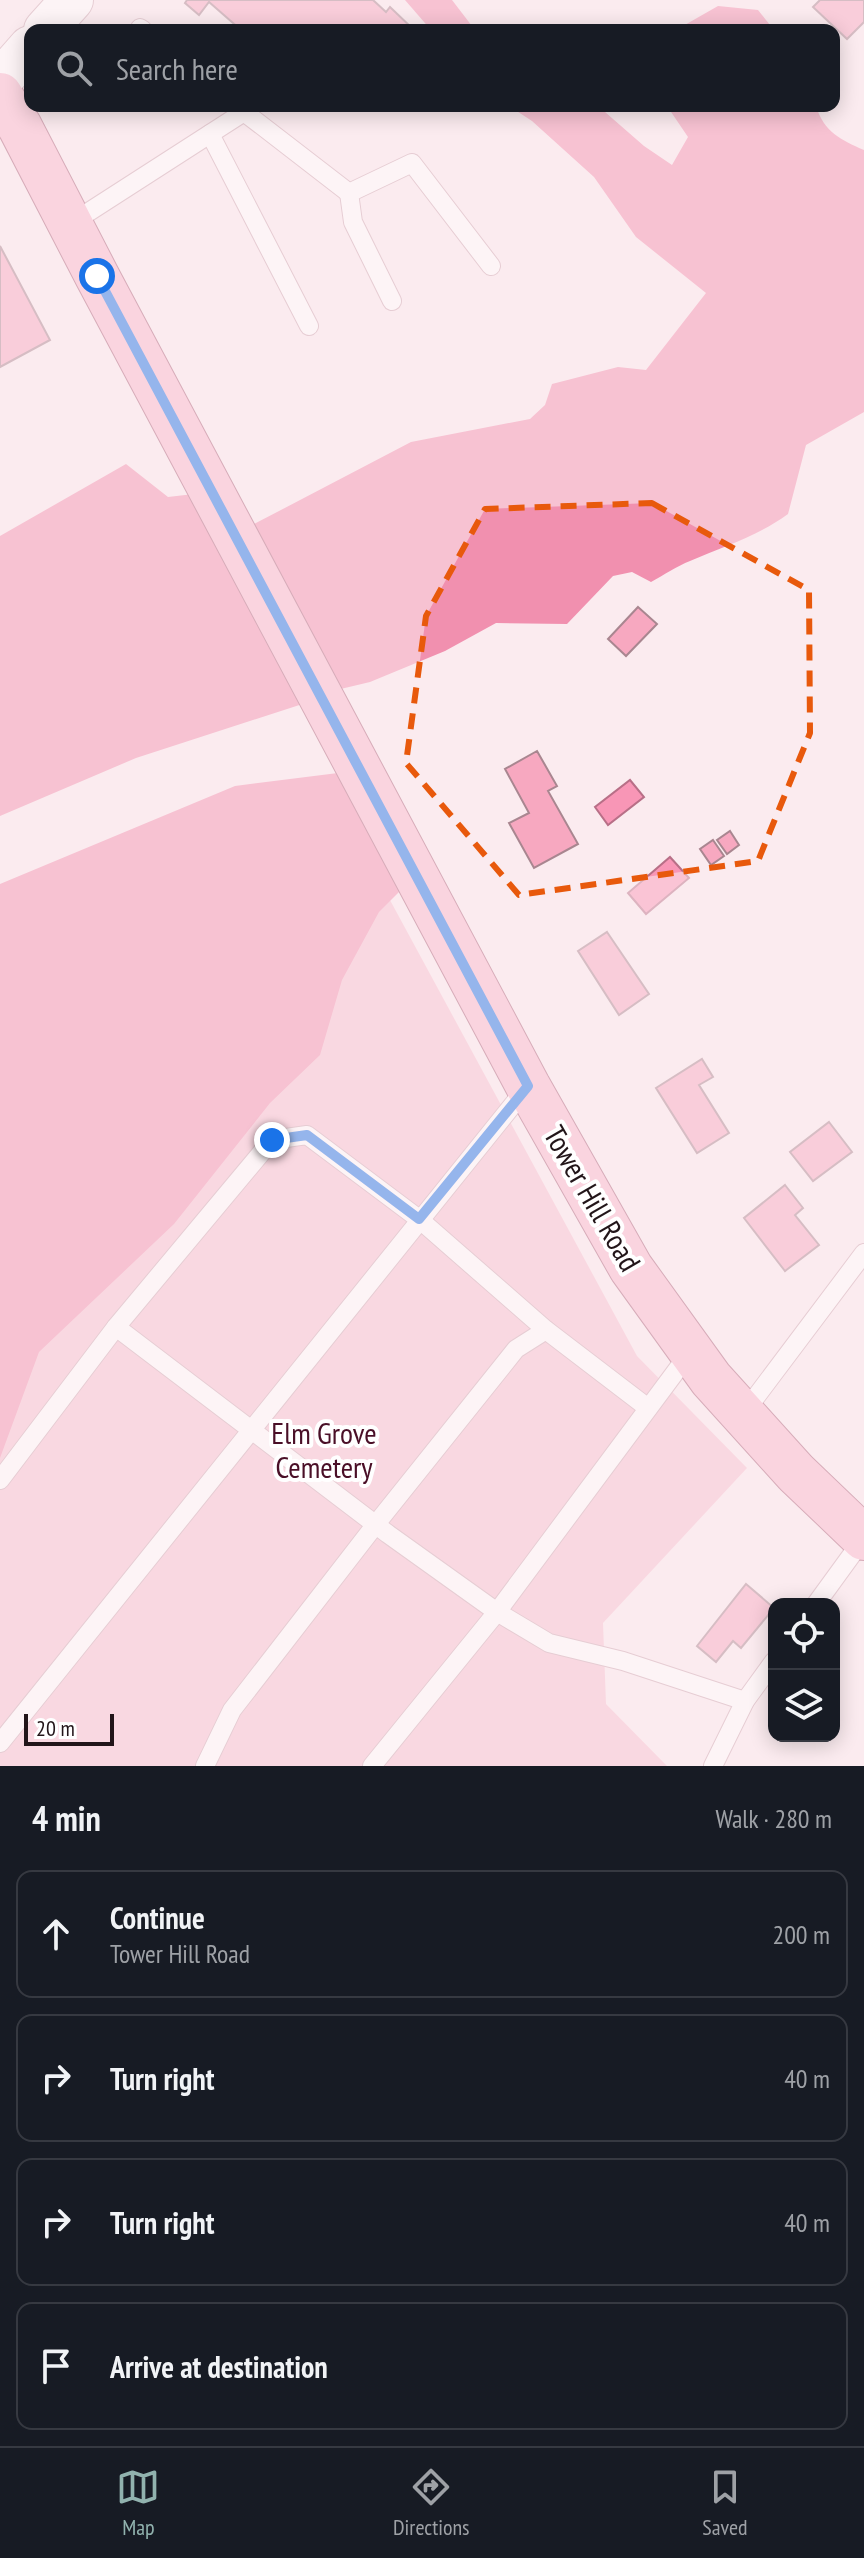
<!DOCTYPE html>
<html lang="en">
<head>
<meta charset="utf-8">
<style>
  body { margin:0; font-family:"PT Sans Narrow",sans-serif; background:#20242c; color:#f1f3f6 }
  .controls { position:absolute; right:24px; bottom:24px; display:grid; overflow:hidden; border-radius:16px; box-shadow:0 4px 20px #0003 }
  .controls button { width:72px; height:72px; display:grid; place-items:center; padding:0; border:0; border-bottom:2px solid #363941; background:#171b24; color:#f1f3f6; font:40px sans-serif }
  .scale { position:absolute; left:24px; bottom:20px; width:90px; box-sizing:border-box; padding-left:8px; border:4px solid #221519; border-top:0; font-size:22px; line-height:28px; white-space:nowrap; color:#221519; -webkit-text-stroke:6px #fff; paint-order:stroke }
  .stop { position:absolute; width:24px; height:24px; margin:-18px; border:6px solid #1a73e8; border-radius:50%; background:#fff }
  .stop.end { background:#1a73e8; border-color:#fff; box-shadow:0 2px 8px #0008 }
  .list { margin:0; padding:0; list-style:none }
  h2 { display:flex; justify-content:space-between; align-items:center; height:104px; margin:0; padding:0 32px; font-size:34px }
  h2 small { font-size:26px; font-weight:400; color:#9ea1a6 }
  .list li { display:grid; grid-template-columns:52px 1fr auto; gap:24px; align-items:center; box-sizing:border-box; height:128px; margin:0 16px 16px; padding:0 16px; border:2px solid #363941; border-radius:16px }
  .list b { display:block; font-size:30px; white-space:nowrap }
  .list p { margin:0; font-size:26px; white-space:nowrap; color:#9ea1a6 }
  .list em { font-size:26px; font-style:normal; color:#9ea1a6 }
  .icon { flex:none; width:44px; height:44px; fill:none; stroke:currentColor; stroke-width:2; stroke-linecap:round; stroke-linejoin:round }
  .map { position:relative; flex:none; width:864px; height:1766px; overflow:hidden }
  .search { position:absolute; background:#171b24; box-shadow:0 4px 20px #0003; left:24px; right:24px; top:24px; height:88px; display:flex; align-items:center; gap:20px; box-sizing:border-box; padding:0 28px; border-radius:16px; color:#9ea1a6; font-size:30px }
  .sheet { height:680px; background:#171b24 }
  nav { display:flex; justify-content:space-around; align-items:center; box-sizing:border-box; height:112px; border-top:2px solid #363941; background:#171b24; font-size:22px; color:#9ea1a6 }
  nav a { display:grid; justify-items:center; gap:4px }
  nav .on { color:#91b2ae }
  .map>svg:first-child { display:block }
  .green { fill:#f7c2d1 }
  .forest { fill:#f190af }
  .water { fill:#f896b6; stroke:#b86f87; stroke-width:2 }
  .building { fill:#f7a8c0; stroke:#a98690; stroke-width:2 }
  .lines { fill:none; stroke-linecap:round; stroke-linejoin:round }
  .service-casing { stroke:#cda9b3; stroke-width:20 }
  .tertiary-casing { stroke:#cda9b3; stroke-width:44 }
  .primary-casing { stroke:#aa6078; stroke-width:46 }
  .service { stroke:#fff; stroke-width:18 }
  .tertiary { stroke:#fff; stroke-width:42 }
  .primary { stroke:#f8b8cd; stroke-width:44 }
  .route { stroke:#1a73e8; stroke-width:10 }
  .marked { fill:none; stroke:#e8590c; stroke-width:6; stroke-dasharray:16 10; stroke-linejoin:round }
  .labels { text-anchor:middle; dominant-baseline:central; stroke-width:8; stroke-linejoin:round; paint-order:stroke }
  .street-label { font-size:30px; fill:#221519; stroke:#fff }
  .park-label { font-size:30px; fill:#4a0f27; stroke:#fff }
</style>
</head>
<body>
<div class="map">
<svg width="864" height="1766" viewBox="0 0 864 1766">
  <rect width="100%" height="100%" fill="#fbebef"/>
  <!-- green -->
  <polygon class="green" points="371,865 637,1356 747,1468 603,1623 606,1704 667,1766 0,1766 0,1350"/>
  <!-- forest -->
  <g class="forest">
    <polygon points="405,0 452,0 475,30 431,30"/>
    <polygon points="718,6 758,10 774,30 676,30"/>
    <path d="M509 106H587L605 112 644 146 672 165 688 137 667 106H816C824 132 841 140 864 150V412L806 445 788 514C758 536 725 546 690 561 677 566 664 575 651 582L632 572 613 576 567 624 496 623 445 651 370 682 328 692 321 698 136 758 0 816V536L126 464 168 497 211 492 237 533 411 442 530 419 545 405 552 384 618 367 646 370 706 293 636 237 594 177 532 121Z"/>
    <polygon points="354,771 417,874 379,912 342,980 320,1055 270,1103 174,1224 39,1352 0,1458 0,884 235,786"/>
  </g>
  <!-- water -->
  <g class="water">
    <polygon points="630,780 644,797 608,825 595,807"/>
    <polygon points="670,857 689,878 646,914 628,893"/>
  </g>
  <!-- building -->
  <g class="building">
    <polygon points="187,0 373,0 386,12 390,7 414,30 241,30 209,2 199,15 185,3"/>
    <polygon points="820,0 864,0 864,22 847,39 813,7"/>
    <polygon points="0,246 50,340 0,367"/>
    <polygon points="638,607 657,624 626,656 608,639"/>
    <polygon points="537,751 557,786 548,791 578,844 534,868 509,823 529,813 505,769"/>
    <polygon points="730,831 739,845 727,854 717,840"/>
    <polygon points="713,840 724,856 711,865 700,849"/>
    <polygon points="607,932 649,994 619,1015 578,951"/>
    <polygon points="702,1059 713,1077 699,1085 729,1133 697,1153 656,1088"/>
    <polygon points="829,1122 852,1152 813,1181 790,1152"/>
    <polygon points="785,1185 803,1208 795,1215 819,1245 785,1271 744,1218"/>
    <polygon points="746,1584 774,1608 741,1648 733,1641 716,1662 697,1646"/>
  </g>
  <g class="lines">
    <!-- service casing -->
    <g class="service-casing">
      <g id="service">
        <polyline points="140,28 143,30"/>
        <polyline points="210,134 309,326"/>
        <polyline points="349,193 353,222 392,301"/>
        <polyline points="70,224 244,112 349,193 412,163 491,266"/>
        <polyline points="116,1327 388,1534 497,1612 549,1643 623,1661 745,1701"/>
        <polyline points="743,1414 864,1253"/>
        <polyline points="0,1480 116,1327 272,1140 307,1135 419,1219 546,1330 648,1408"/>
        <polyline points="816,1604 864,1538"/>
        <polyline points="0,1743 528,1086"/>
        <polyline points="205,1766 232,1710 376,1524 516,1349 546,1330"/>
        <polyline points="372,1766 497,1612 691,1351"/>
        <polyline points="713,1766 745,1701 774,1661"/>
      </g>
    </g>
    <!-- tertiary casing -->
    <g class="tertiary-casing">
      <g id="tertiary">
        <polyline points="45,30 72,0"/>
        <polyline points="0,81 30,47"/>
      </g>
    </g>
    <!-- primary casing -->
    <g class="primary-casing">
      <polyline id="primary" points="0,95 20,127 97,276 528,1086 631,1268 711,1379 796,1473 864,1538"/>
    </g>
    <!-- service -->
    <use href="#service" class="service"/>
    <!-- tertiary -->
    <use href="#tertiary" class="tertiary"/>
    <!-- primary -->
    <use href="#primary" class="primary"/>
  </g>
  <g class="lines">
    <!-- route -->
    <polyline class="route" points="97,276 528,1086 419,1219 307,1135 272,1140"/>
  </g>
  <!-- marked area -->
  <path d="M0 0H864V1766H0ZM652 503 809 590 810 733 758 861 519 895 406 763 426 616 485 509Z" fill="#fbebef" fill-opacity=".55" fill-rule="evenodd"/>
  <path class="marked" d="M652 503 809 590 810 733 758 861 519 895 406 763 426 616 485 509Z"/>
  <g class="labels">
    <!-- street labels -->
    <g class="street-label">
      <text transform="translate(593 1198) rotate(60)">Tower Hill Road</text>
    </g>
    <!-- park labels -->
    <g class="park-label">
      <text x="324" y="1432">Elm Grove<tspan x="324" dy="34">Cemetery</tspan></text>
    </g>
  </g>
</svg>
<div class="controls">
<button><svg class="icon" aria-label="locate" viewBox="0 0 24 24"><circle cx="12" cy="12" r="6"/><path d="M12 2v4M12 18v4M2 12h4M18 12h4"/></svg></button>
<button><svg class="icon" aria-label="layers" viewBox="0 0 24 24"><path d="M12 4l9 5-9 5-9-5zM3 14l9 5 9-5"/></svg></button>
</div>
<div class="scale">20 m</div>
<div class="stop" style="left:97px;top:276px"></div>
<div class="stop end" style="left:272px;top:1140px"></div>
<div class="search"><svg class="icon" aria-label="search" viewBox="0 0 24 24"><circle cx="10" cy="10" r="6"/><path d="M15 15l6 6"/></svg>Search here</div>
</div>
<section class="sheet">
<h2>4 min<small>Walk · 280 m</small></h2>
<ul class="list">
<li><svg class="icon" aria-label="ahead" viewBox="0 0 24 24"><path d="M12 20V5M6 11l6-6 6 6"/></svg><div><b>Continue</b><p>Tower Hill Road</p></div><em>200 m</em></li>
<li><svg class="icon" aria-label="right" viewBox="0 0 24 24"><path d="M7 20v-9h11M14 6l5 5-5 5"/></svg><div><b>Turn right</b></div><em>40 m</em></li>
<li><svg class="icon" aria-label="right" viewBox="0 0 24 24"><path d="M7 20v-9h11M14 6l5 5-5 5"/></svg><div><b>Turn right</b></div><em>40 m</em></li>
<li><svg class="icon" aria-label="arrive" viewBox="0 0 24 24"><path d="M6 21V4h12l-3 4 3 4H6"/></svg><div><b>Arrive at destination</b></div></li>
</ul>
</section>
<nav>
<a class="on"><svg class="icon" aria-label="map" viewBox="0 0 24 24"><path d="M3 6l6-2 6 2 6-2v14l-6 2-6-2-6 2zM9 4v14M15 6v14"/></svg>Map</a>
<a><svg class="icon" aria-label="directions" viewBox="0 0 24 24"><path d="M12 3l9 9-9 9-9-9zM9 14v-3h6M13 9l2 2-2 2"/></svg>Directions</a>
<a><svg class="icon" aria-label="saved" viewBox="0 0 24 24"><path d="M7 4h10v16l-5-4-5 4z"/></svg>Saved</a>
</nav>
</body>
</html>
